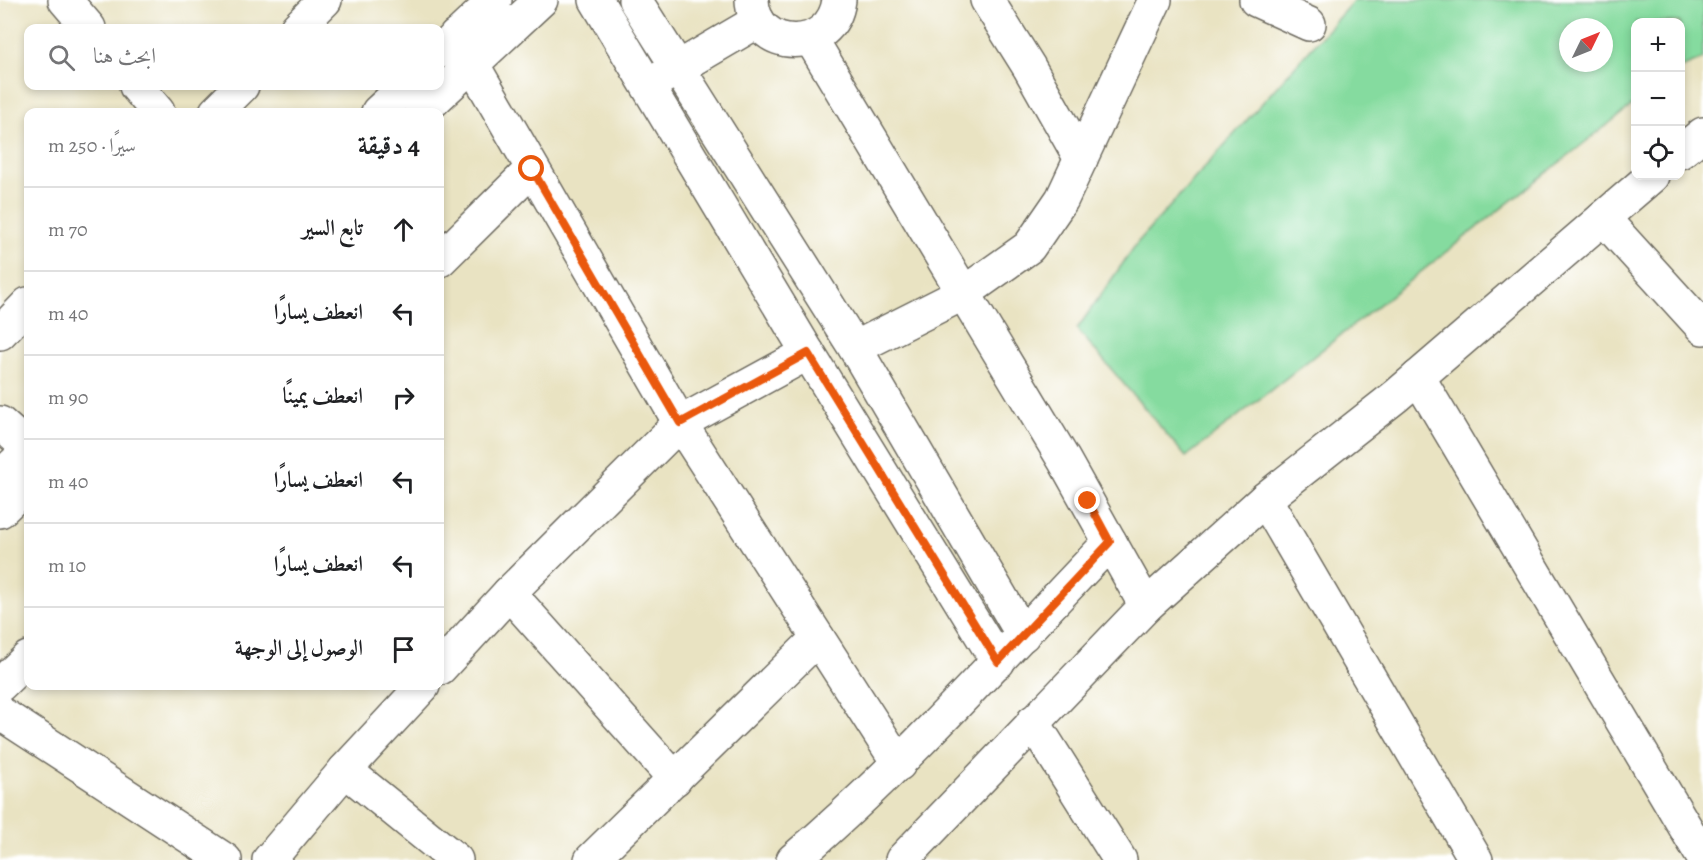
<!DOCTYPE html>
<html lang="ar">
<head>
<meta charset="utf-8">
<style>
  body { margin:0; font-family:Alegreya,Amiri,serif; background:#f2f2f2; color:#202124; direction:rtl }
  .controls { position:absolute; right:18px; top:18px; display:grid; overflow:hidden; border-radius:12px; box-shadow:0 3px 9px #0003 }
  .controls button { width:54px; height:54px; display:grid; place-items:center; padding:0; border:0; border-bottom:2px solid #e0e0e0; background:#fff; color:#202124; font:30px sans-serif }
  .compass { position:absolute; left:1559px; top:18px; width:54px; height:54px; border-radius:50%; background:#fff; box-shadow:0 3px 9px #0003; rotate:47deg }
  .stop { position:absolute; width:18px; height:18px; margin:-14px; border:4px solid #ea580c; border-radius:50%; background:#fff }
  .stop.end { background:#ea580c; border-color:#fff; box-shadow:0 2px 6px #0008 }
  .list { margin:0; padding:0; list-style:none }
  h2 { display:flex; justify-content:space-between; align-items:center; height:78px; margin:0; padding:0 24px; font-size:26px }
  h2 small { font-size:20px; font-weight:400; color:#757577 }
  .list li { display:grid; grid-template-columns:39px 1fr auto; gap:18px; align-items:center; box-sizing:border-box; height:84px; padding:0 24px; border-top:2px solid #e0e0e0 }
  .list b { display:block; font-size:22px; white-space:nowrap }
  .list em { font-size:20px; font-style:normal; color:#757577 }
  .icon { flex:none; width:33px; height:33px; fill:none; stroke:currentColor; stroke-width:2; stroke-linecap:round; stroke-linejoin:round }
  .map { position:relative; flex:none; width:1703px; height:860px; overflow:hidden; direction:ltr }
  .search { position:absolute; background:#fff; box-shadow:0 3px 9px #0003; left:24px; top:24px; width:420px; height:66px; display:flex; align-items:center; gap:15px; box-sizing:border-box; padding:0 21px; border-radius:12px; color:#757577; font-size:22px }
  .panel { position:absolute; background:#fff; box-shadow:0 3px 9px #0003; left:24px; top:108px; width:420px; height:582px; border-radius:12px; direction:rtl }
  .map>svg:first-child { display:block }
  .green { fill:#85db9f; stroke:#588365; stroke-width:1.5; fill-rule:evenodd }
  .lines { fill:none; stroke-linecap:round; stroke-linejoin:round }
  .minor-casing { stroke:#6e6b60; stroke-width:36 }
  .minor { stroke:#fff; stroke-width:33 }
  .route { stroke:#ea580c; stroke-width:8 }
</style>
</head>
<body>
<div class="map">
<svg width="1703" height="860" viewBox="0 0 1703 860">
  <rect width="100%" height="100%" fill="#fff"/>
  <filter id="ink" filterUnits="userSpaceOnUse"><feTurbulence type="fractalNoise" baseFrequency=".0167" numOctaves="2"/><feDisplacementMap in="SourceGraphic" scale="12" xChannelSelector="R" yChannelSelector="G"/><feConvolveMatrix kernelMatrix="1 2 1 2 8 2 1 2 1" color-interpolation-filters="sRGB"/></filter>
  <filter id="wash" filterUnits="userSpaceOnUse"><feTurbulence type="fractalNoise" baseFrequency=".008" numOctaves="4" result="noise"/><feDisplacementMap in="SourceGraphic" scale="24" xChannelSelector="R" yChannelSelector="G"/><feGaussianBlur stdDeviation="1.35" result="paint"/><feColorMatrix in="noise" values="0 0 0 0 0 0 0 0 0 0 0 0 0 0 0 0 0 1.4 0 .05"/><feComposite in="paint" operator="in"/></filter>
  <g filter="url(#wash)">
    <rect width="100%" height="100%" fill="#e9e3c2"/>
    <!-- green -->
    <path class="green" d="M1354 0H1703V59L1681 68 1680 22H1636L1635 103 1186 457 1077 329 1137 243ZM1568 27H1604V63H1568Z"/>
  </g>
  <g filter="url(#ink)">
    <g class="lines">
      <!-- minor casing -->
      <g class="minor-casing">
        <g id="minor">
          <polyline points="65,0 89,28"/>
          <polyline points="596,0 808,353 998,662"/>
          <polyline points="635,0 855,348 1023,635"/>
          <path d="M752 0C754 53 832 55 839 0"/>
          <polyline points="987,0 1029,67 1081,159"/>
          <polyline points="1256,0 1309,24"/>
          <polyline points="297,28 325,0"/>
          <polyline points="456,36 680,423 899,764"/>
          <polyline points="811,39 1064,460 1110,542"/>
          <polyline points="441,51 495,0"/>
          <polyline points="661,78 758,21"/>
          <polyline points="136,86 158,112"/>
          <polyline points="216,112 242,86"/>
          <polyline points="378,112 406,86"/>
          <polyline points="421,112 541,0"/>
          <polyline points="1680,152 1703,134"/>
          <polyline points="1603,218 1703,328"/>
          <polyline points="440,260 532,169"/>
          <polyline points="0,333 28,304"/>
          <polyline points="855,348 964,293 1029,247 1062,199 1155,0"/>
          <polyline points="1418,377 1703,857"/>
          <polyline points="0,423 28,448"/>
          <polyline points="0,477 28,451"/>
          <polyline points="1265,499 1476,860"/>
          <polyline points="0,511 28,484"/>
          <polyline points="509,593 675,779"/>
          <polyline points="440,668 509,593 680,423 808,353"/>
          <polyline points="0,685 28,658"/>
          <polyline points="0,713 225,860"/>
          <polyline points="1033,722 1120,860"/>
          <polyline points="345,770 456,860"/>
          <polyline points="269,860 345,770 423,686"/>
          <polyline points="591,860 818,638"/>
          <path d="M793 860C907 763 1006 650 1110 542L1146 606"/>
          <polyline points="902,860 1146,606 1265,499 1396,396 1652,176"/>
        </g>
      </g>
      <!-- minor -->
      <use href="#minor" class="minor"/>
    </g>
  </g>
  <g class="lines" filter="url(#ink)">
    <!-- route -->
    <polyline class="route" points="532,169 680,423 808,353 998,662 1110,542 1088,501"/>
  </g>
</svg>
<div class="controls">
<button>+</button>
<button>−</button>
<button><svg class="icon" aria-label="locate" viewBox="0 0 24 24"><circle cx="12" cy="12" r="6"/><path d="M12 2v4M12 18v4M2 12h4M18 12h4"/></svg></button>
</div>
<svg class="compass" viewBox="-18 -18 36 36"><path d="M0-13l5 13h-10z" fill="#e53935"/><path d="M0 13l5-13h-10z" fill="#757577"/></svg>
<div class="stop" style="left:532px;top:169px"></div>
<div class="stop end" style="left:1088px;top:501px"></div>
<div class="search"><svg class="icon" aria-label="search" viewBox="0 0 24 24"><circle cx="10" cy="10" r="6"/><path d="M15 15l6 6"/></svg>ابحث هنا</div>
<section class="panel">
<h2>4 دقيقة<small>سيرًا · 250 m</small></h2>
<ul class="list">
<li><svg class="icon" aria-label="ahead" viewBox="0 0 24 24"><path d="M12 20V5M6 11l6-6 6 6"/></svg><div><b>تابع السير</b></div><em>70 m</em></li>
<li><svg class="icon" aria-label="left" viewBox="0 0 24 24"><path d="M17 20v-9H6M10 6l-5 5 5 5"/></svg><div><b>انعطف يسارًا</b></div><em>40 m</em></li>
<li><svg class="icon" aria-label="right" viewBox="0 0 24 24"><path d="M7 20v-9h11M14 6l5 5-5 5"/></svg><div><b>انعطف يمينًا</b></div><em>90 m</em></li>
<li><svg class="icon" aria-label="left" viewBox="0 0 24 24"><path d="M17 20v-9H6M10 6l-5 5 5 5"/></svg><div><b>انعطف يسارًا</b></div><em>40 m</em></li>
<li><svg class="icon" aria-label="left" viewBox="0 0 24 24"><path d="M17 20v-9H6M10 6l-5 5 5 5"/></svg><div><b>انعطف يسارًا</b></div><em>10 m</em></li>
<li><svg class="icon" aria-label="arrive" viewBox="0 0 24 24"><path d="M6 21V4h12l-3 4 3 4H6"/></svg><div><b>الوصول إلى الوجهة</b></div></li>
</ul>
</section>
</div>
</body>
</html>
